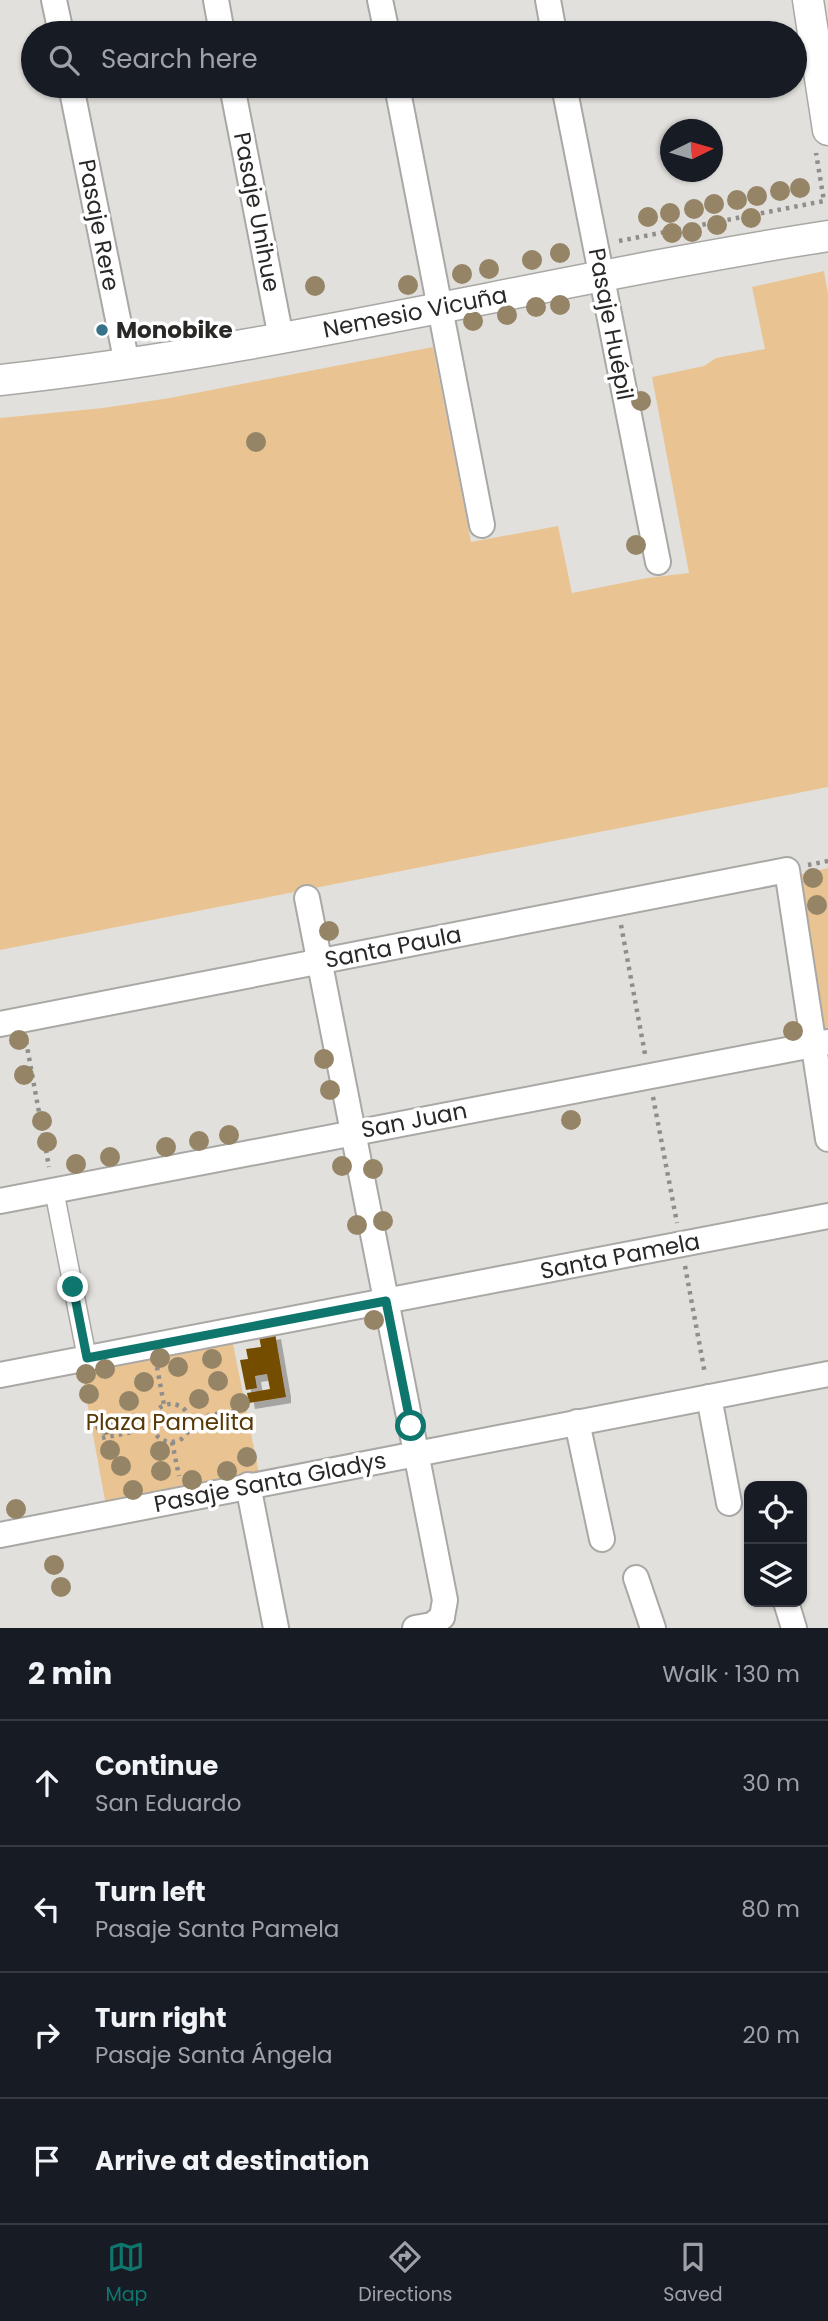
<!DOCTYPE html>
<html lang="en">
<head>
<meta charset="utf-8">
<style>
  body { margin:0; font-family:Poppins,sans-serif; background:#20242c; color:#f1f3f6 }
  .controls { position:absolute; right:21px; bottom:21px; display:grid; overflow:hidden; border-radius:14px; box-shadow:0 2px 5px #0004 }
  .controls button { width:63px; height:63px; display:grid; place-items:center; padding:0; border:0; border-bottom:2px solid #363941; background:#171b24; color:#f1f3f6; font:35px sans-serif }
  .compass { position:absolute; left:660px; top:119px; width:63px; height:63px; border-radius:50%; background:#171b24; box-shadow:0 2px 5px #0004; rotate:85deg }
  .stop { position:absolute; width:21px; height:21px; margin:-16px; border:5px solid #0f766e; border-radius:50%; background:#fff }
  .stop.end { background:#0f766e; border-color:#fff; box-shadow:0 2px 7px #0008 }
  .list { margin:0; padding:0; list-style:none }
  h2 { display:flex; justify-content:space-between; align-items:center; height:91px; margin:0; padding:0 28px; font-size:30px }
  h2 small { font-size:23px; font-weight:400; color:#9ea1a6 }
  .list li { display:grid; grid-template-columns:46px 1fr auto; gap:21px; align-items:center; box-sizing:border-box; height:126px; padding:0 28px; border-top:2px solid #363941 }
  .list b { display:block; font-size:26px; white-space:nowrap }
  .list p { margin:0; font-size:23px; white-space:nowrap; color:#9ea1a6 }
  .list em { font-size:23px; font-style:normal; color:#9ea1a6 }
  .icon { flex:none; width:38px; height:38px; fill:none; stroke:currentColor; stroke-width:2; stroke-linecap:round; stroke-linejoin:round }
  .map { position:relative; flex:none; width:828px; height:1628px; overflow:hidden }
  .search { position:absolute; background:#171b24; box-shadow:0 2px 5px #0004; left:21px; right:21px; top:21px; height:77px; display:flex; align-items:center; gap:18px; box-sizing:border-box; padding:0 24px; border-radius:38px; color:#9ea1a6; font-size:26px }
  .sheet { height:595px; background:#171b24 }
  nav { display:flex; justify-content:space-around; align-items:center; box-sizing:border-box; height:98px; border-top:2px solid #363941; background:#171b24; font-size:19px; color:#9ea1a6 }
  nav a { display:grid; justify-items:center; gap:4px }
  nav .on { color:#0f766e }
  .map>svg:first-child { display:block }
  .green { fill:#e9c492 }
  .building { fill:#744d02; filter:url(#shadow) }
  .lines { fill:none; stroke-linecap:round; stroke-linejoin:round }
  .pedestrian-casing { stroke:#aaa8a5; stroke-width:21 }
  .minor-casing { stroke:#aaa8a5; stroke-width:28 }
  .tertiary-casing { stroke:#aaa8a5; stroke-width:33 }
  .path { stroke:#8f8e8b; stroke-width:4.5; stroke-dasharray:3.5 5; stroke-linecap:butt }
  .pedestrian { stroke:#fff; stroke-width:18 }
  .minor { stroke:#fff; stroke-width:24 }
  .tertiary { stroke:#fff; stroke-width:30 }
  .tree { fill:#958466 }
  .route { stroke:#0f766e; stroke-width:9 }
  .poi-dot { fill:#367289; stroke:#fff; stroke-width:2.5 }
  .labels { text-anchor:middle; dominant-baseline:central; stroke-width:7; stroke-linejoin:round; paint-order:stroke }
  .street-label { font-size:23px; fill:#292827; stroke:#fff }
  .poi-label { font-size:23px; font-weight:bold; fill:#292827; stroke:#fff; text-anchor:start }
  .park-label { font-size:23px; fill:#563905; stroke:#fff }
</style>
</head>
<body>
<div class="map">
<svg width="828" height="1628" viewBox="0 0 828 1628">
  <defs>
    <filter id="shadow"><feDropShadow dx="6" dy="6" stdDeviation="0" flood-color="#0004"/></filter>
  </defs>
  <rect width="100%" height="100%" fill="#e2e0dd"/>
  <!-- green -->
  <g class="green">
    <polygon points="824,271 828,294 828,787 0,950 0,418 103,408 170,398 433,347 471,542 558,526 572,593 647,578 689,573 652,377 704,366 716,358 765,349 752,287"/>
    <polygon points="828,868 828,1074 796,876"/>
    <polygon points="232,1339 259,1473 106,1506 81,1369"/>
  </g>
  <!-- building -->
  <polygon class="building" points="275,1333 286,1397 249,1403 247,1393 270,1389 267,1374 255,1376 257,1388 246,1390 240,1360 248,1359 246,1349 261,1347 259,1336"/>
  <g class="lines">
    <!-- pedestrian casing -->
    <g class="pedestrian-casing">
      <polyline id="pedestrian" points="54,1190 87,1358"/>
    </g>
    <!-- minor casing -->
    <g class="minor-casing">
      <g id="minor">
        <polyline points="54,0 61,33"/>
        <polyline points="216,0 222,33"/>
        <polyline points="380,0 387,33"/>
        <polyline points="548,0 554,33"/>
        <polyline points="71,86 127,364"/>
        <polyline points="232,86 281,338"/>
        <polyline points="397,86 482,525"/>
        <polyline points="564,86 658,562"/>
        <polyline points="307,898 445,1600 442,1617"/>
        <polyline points="0,1024 787,870 828,1139"/>
        <polyline points="0,1201 828,1042"/>
        <polyline points="0,1375 828,1216"/>
        <polyline points="709,1397 729,1503"/>
        <polyline points="577,1422 602,1539"/>
        <polyline points="248,1485 276,1628"/>
        <polyline points="0,1535 828,1374"/>
        <polyline points="636,1578 653,1628"/>
        <polyline points="786,1602 794,1628"/>
        <polyline points="415,1628 432,1625 442,1617"/>
      </g>
    </g>
    <!-- tertiary casing -->
    <g class="tertiary-casing">
      <g id="tertiary">
        <polyline points="808,0 828,130"/>
        <path d="M0 380C279 350 551 279 828 236"/>
      </g>
    </g>
    <!-- path -->
    <g class="path">
      <polyline points="619,241 824,201 816,153"/>
      <polyline points="808,865 828,861"/>
      <polyline points="621,925 645,1054"/>
      <polyline points="26,1041 49,1167"/>
      <polyline points="653,1097 677,1223"/>
      <polyline points="685,1266 705,1374"/>
      <polyline points="157,1367 164,1405"/>
      <circle cx="171" cy="1423" r="19"/>
      <polyline points="190,1419 233,1411"/>
      <polyline points="102,1438 153,1428"/>
      <polyline points="172,1442 179,1476"/>
    </g>
    <!-- pedestrian -->
    <use href="#pedestrian" class="pedestrian"/>
    <!-- minor -->
    <use href="#minor" class="minor"/>
    <!-- tertiary -->
    <use href="#tertiary" class="tertiary"/>
  </g>
  <!-- trees -->
  <g class="tree">
    <circle cx="800" cy="188" r="10"/>
    <circle cx="780" cy="191" r="10"/>
    <circle cx="757" cy="196" r="10"/>
    <circle cx="737" cy="200" r="10"/>
    <circle cx="714" cy="204" r="10"/>
    <circle cx="694" cy="209" r="10"/>
    <circle cx="670" cy="213" r="10"/>
    <circle cx="648" cy="217" r="10"/>
    <circle cx="751" cy="218" r="10"/>
    <circle cx="717" cy="225" r="10"/>
    <circle cx="692" cy="232" r="10"/>
    <circle cx="672" cy="233" r="10"/>
    <circle cx="560" cy="253" r="10"/>
    <circle cx="532" cy="260" r="10"/>
    <circle cx="489" cy="269" r="10"/>
    <circle cx="462" cy="274" r="10"/>
    <circle cx="408" cy="285" r="10"/>
    <circle cx="315" cy="286" r="10"/>
    <circle cx="560" cy="305" r="10"/>
    <circle cx="536" cy="307" r="10"/>
    <circle cx="507" cy="315" r="10"/>
    <circle cx="473" cy="321" r="10"/>
    <circle cx="641" cy="401" r="10"/>
    <circle cx="256" cy="442" r="10"/>
    <circle cx="636" cy="545" r="10"/>
    <circle cx="813" cy="878" r="10"/>
    <circle cx="817" cy="905" r="10"/>
    <circle cx="329" cy="931" r="10"/>
    <circle cx="793" cy="1031" r="10"/>
    <circle cx="19" cy="1040" r="10"/>
    <circle cx="324" cy="1059" r="10"/>
    <circle cx="24" cy="1075" r="10"/>
    <circle cx="330" cy="1090" r="10"/>
    <circle cx="571" cy="1120" r="10"/>
    <circle cx="42" cy="1121" r="10"/>
    <circle cx="229" cy="1135" r="10"/>
    <circle cx="199" cy="1141" r="10"/>
    <circle cx="47" cy="1142" r="10"/>
    <circle cx="166" cy="1147" r="10"/>
    <circle cx="110" cy="1157" r="10"/>
    <circle cx="76" cy="1164" r="10"/>
    <circle cx="342" cy="1166" r="10"/>
    <circle cx="373" cy="1169" r="10"/>
    <circle cx="383" cy="1221" r="10"/>
    <circle cx="357" cy="1225" r="10"/>
    <circle cx="374" cy="1320" r="10"/>
    <circle cx="160" cy="1358" r="10"/>
    <circle cx="212" cy="1359" r="10"/>
    <circle cx="178" cy="1367" r="10"/>
    <circle cx="105" cy="1369" r="10"/>
    <circle cx="86" cy="1374" r="10"/>
    <circle cx="218" cy="1381" r="10"/>
    <circle cx="144" cy="1382" r="10"/>
    <circle cx="89" cy="1394" r="10"/>
    <circle cx="199" cy="1399" r="10"/>
    <circle cx="129" cy="1401" r="10"/>
    <circle cx="240" cy="1403" r="10"/>
    <circle cx="105" cy="1425" r="10"/>
    <circle cx="110" cy="1450" r="10"/>
    <circle cx="160" cy="1451" r="10"/>
    <circle cx="247" cy="1457" r="10"/>
    <circle cx="121" cy="1466" r="10"/>
    <circle cx="161" cy="1471" r="10"/>
    <circle cx="227" cy="1471" r="10"/>
    <circle cx="192" cy="1480" r="10"/>
    <circle cx="133" cy="1490" r="10"/>
    <circle cx="16" cy="1509" r="10"/>
    <circle cx="54" cy="1565" r="10"/>
    <circle cx="61" cy="1587" r="10"/>
  </g>
  <g class="lines">
    <!-- route -->
    <polyline class="route" points="73,1287 87,1358 386,1301 411,1426"/>
  </g>
  <!-- markers -->
  <circle class="poi-dot" cx="102" cy="330" r="7"/>
  <g class="labels">
    <!-- street labels -->
    <g class="street-label">
      <text transform="translate(257 212) rotate(79)">Pasaje Unihue</text>
      <text transform="translate(99 225) rotate(79)">Pasaje Rere</text>
      <text transform="translate(415 312) rotate(-11)">Nemesio Vicuña</text>
      <text transform="translate(611 324) rotate(79)">Pasaje Huépil</text>
      <text transform="translate(393 947) rotate(-11)">Santa Paula</text>
      <text transform="translate(414 1120) rotate(-11)">San Juan</text>
      <text transform="translate(620 1256) rotate(-11)">Santa Pamela</text>
      <text transform="translate(270 1482) rotate(-11)">Pasaje Santa Gladys</text>
    </g>
    <!-- poi labels -->
    <g class="poi-label">
      <text x="116" y="330">Monobike</text>
    </g>
    <!-- park labels -->
    <g class="park-label">
      <text x="170" y="1422">Plaza Pamelita</text>
    </g>
  </g>
</svg>
<div class="controls">
<button><svg class="icon" aria-label="locate" viewBox="0 0 24 24"><circle cx="12" cy="12" r="6"/><path d="M12 2v4M12 18v4M2 12h4M18 12h4"/></svg></button>
<button><svg class="icon" aria-label="layers" viewBox="0 0 24 24"><path d="M12 4l9 5-9 5-9-5zM3 14l9 5 9-5"/></svg></button>
</div>
<svg class="compass" viewBox="-18 -18 36 36"><path d="M0-13l5 13h-10z" fill="#e53935"/><path d="M0 13l5-13h-10z" fill="#9ea1a6"/></svg>
<div class="stop" style="left:411px;top:1426px"></div>
<div class="stop end" style="left:73px;top:1287px"></div>
<div class="search"><svg class="icon" aria-label="search" viewBox="0 0 24 24"><circle cx="10" cy="10" r="6"/><path d="M15 15l6 6"/></svg>Search here</div>
</div>
<section class="sheet">
<h2>2 min<small>Walk · 130 m</small></h2>
<ul class="list">
<li><svg class="icon" aria-label="ahead" viewBox="0 0 24 24"><path d="M12 20V5M6 11l6-6 6 6"/></svg><div><b>Continue</b><p>San Eduardo</p></div><em>30 m</em></li>
<li><svg class="icon" aria-label="left" viewBox="0 0 24 24"><path d="M17 20v-9H6M10 6l-5 5 5 5"/></svg><div><b>Turn left</b><p>Pasaje Santa Pamela</p></div><em>80 m</em></li>
<li><svg class="icon" aria-label="right" viewBox="0 0 24 24"><path d="M7 20v-9h11M14 6l5 5-5 5"/></svg><div><b>Turn right</b><p>Pasaje Santa Ángela</p></div><em>20 m</em></li>
<li><svg class="icon" aria-label="arrive" viewBox="0 0 24 24"><path d="M6 21V4h12l-3 4 3 4H6"/></svg><div><b>Arrive at destination</b></div></li>
</ul>
</section>
<nav>
<a class="on"><svg class="icon" aria-label="map" viewBox="0 0 24 24"><path d="M3 6l6-2 6 2 6-2v14l-6 2-6-2-6 2zM9 4v14M15 6v14"/></svg>Map</a>
<a><svg class="icon" aria-label="directions" viewBox="0 0 24 24"><path d="M12 3l9 9-9 9-9-9zM9 14v-3h6M13 9l2 2-2 2"/></svg>Directions</a>
<a><svg class="icon" aria-label="saved" viewBox="0 0 24 24"><path d="M7 4h10v16l-5-4-5 4z"/></svg>Saved</a>
</nav>
</body>
</html>
